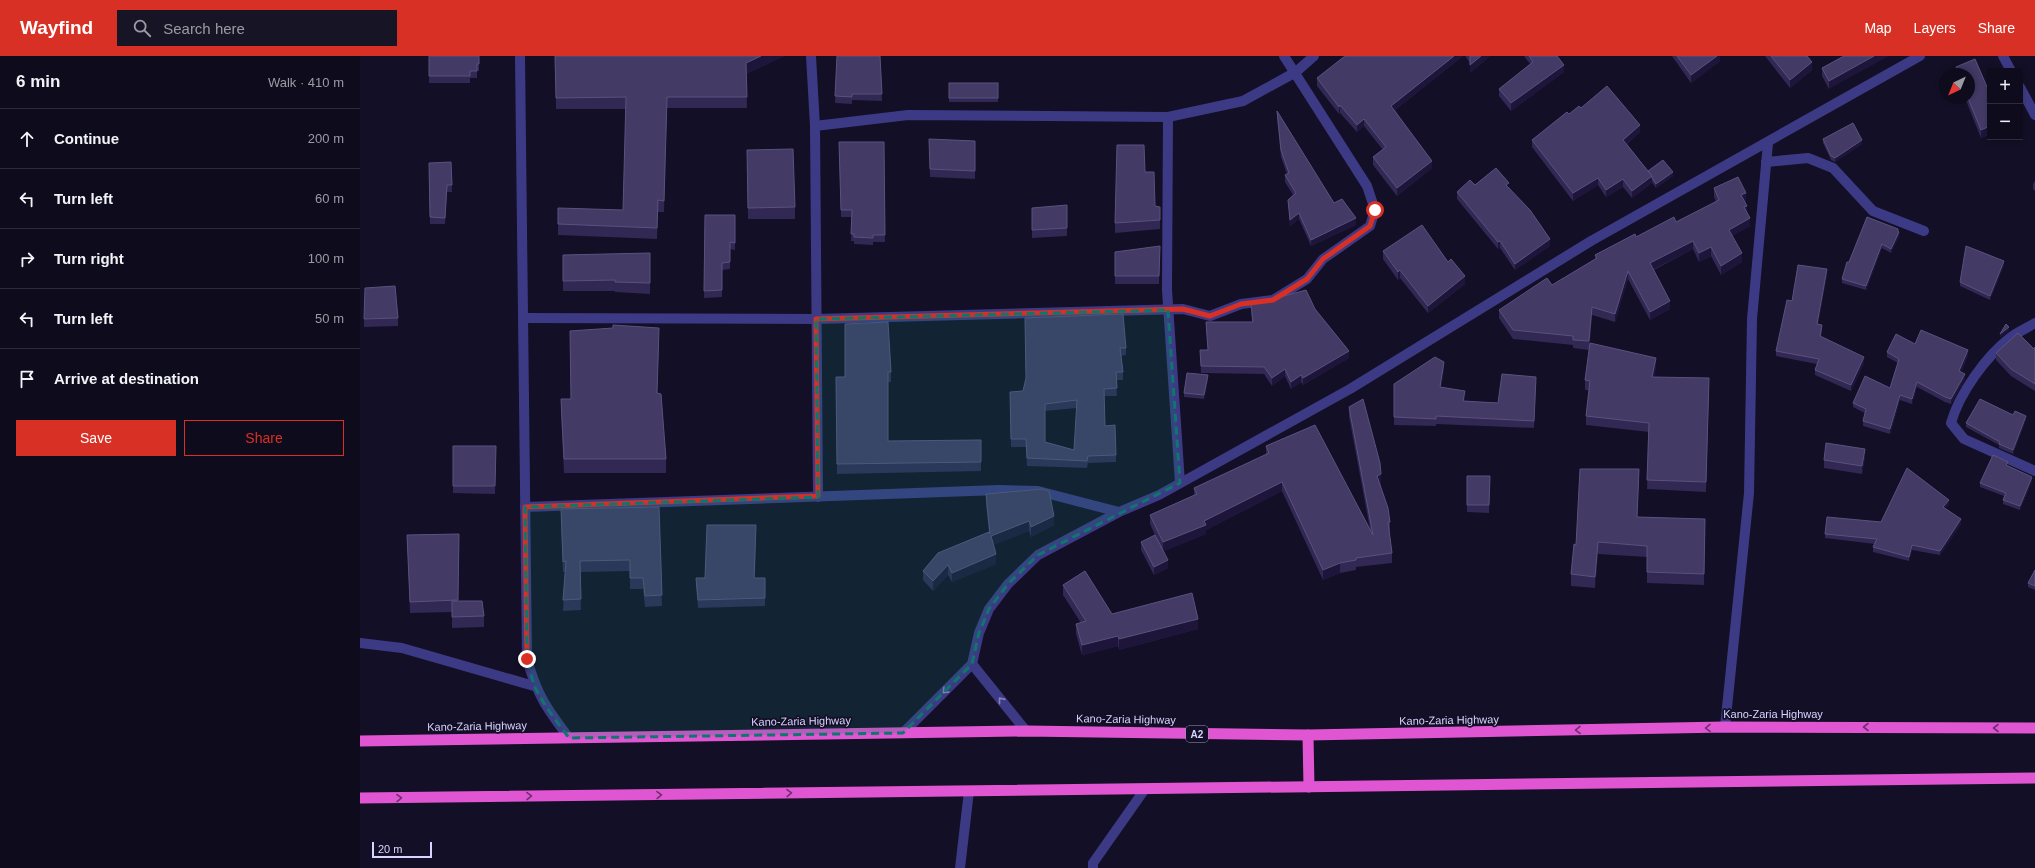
<!DOCTYPE html>
<html lang="en">
<head>
<meta charset="utf-8">
<style>
  body { margin:0; font-family:Arial,sans-serif; background:#171425; color:#f1f3f6 }
  .controls { position:absolute; right:12px; top:12px; display:grid; overflow:hidden; border-radius:0px; box-shadow:0 2px 6px #0003 }
  .controls button { width:36px; height:36px; display:grid; place-items:center; padding:0; border:0; border-bottom:1px solid #2e2b3b; background:#0e0b1c; color:#f1f3f6; font:20px sans-serif }
  .compass { position:absolute; left:1579px; top:12px; width:36px; height:36px; border-radius:50%; background:#0e0b1c; box-shadow:0 2px 6px #0003; rotate:223deg }
  .scale { position:absolute; left:12px; bottom:10px; width:60px; box-sizing:border-box; padding-left:4px; border:2px solid #d9d4ff; border-top:0; font-size:11px; line-height:14px; white-space:nowrap; color:#d9d4ff; -webkit-text-stroke:3px #130f26; paint-order:stroke }
  .stop { position:absolute; width:12px; height:12px; margin:-9px; border:3px solid #d93025; border-radius:50%; background:#fff }
  .stop.end { background:#d93025; border-color:#fff; box-shadow:0 1px 4px #0008 }
  .list { margin:0; padding:0; list-style:none }
  h2 { display:flex; justify-content:space-between; align-items:center; height:52px; margin:0; padding:0 16px; font-size:17px }
  h2 small { font-size:13px; font-weight:400; color:#9b9ba3 }
  .list li { display:grid; grid-template-columns:26px 1fr auto; gap:12px; align-items:center; box-sizing:border-box; height:60px; padding:0 16px; border-top:1px solid #2e2b3b }
  .list b { display:block; font-size:15px; white-space:nowrap }
  .list em { font-size:13px; font-style:normal; color:#9b9ba3 }
  .actions { display:flex; gap:8px; padding:12px 16px }
  .actions a { flex:1; padding:9px 0; border:1px solid #d93025; border-radius:0px; text-align:center; font-size:14px; color:#d93025 }
  .actions .main { background:#d93025; color:#fff }
  .icon { flex:none; width:22px; height:22px; fill:none; stroke:currentColor; stroke-width:2; stroke-linecap:round; stroke-linejoin:round }
  .map { position:relative; flex:none; width:1675px; height:812px; overflow:hidden }
  header { display:flex; align-items:center; gap:24px; box-sizing:border-box; height:56px; padding:0 20px; background:#d93025; color:#fff }
  header strong { font-size:19px }
  nav { display:flex; gap:22px; margin-inline-start:auto; font-size:14px }
  .search { width:280px; height:36px; background:#171425; display:flex; align-items:center; gap:10px; box-sizing:border-box; padding:0 14px; border-radius:0px; color:#9b9ba3; font-size:15px }
  main { display:flex }
  aside { flex:1; background:#0e0b1c }
  .map>svg:first-child { display:block }
  .lines { fill:none; stroke-linecap:round; stroke-linejoin:round }
  .minor { stroke:#3d3a85; stroke-width:10 }
  .tertiary { stroke:#3d3a85; stroke-width:10 }
  .trunk { stroke:#e055d1; stroke-width:11 }
  .wall { fill:#312854; fill-rule:evenodd }
  .shaded-wall { fill:#1d163a }
  .building { fill:#433a66; stroke:#5a527e; fill-rule:evenodd }
  .oneway { stroke:#837fbc }
  .oneway2 { stroke:#6f2e73 }
  .route { stroke:#d93025; stroke-width:5 }
  .marked { fill:#0f766e; fill-opacity:0.2; stroke:#0f766e; stroke-width:3; stroke-dasharray:8 5; stroke-linejoin:round }
  .labels { text-anchor:middle; dominant-baseline:central; stroke-width:3.5; stroke-linejoin:round; paint-order:stroke }
  .shield { fill:#130f26; stroke:#9e99be; stroke-width:1 }
  .shield-label { font-size:10px; font-weight:bold; fill:#d9d4ff }
  .street-label { font-size:11px; fill:#d9d4ff; stroke:#130f26 }
</style>
</head>
<body>
<header>
<strong>Wayfind</strong>
<div class="search"><svg class="icon" aria-label="search" viewBox="0 0 24 24"><circle cx="10" cy="10" r="6"/><path d="M15 15l6 6"/></svg>Search here</div>
<nav><a>Map</a><a>Layers</a><a>Share</a></nav>
</header>
<main>
<aside>
<h2>6 min<small>Walk · 410 m</small></h2>
<ul class="list">
<li><svg class="icon" aria-label="ahead" viewBox="0 0 24 24"><path d="M12 20V5M6 11l6-6 6 6"/></svg><div><b>Continue</b></div><em>200 m</em></li>
<li><svg class="icon" aria-label="left" viewBox="0 0 24 24"><path d="M17 20v-9H6M10 6l-5 5 5 5"/></svg><div><b>Turn left</b></div><em>60 m</em></li>
<li><svg class="icon" aria-label="right" viewBox="0 0 24 24"><path d="M7 20v-9h11M14 6l5 5-5 5"/></svg><div><b>Turn right</b></div><em>100 m</em></li>
<li><svg class="icon" aria-label="left" viewBox="0 0 24 24"><path d="M17 20v-9H6M10 6l-5 5 5 5"/></svg><div><b>Turn left</b></div><em>50 m</em></li>
<li><svg class="icon" aria-label="arrive" viewBox="0 0 24 24"><path d="M6 21V4h12l-3 4 3 4H6"/></svg><div><b>Arrive at destination</b></div></li>
</ul>
<div class="actions"><a class="main">Save</a><a>Share</a></div>
</aside>
<div class="map">
<svg width="1675" height="812" viewBox="0 0 1675 812">
  <rect width="100%" height="100%" fill="#130f26"/>
  <g class="lines">
    <!-- minor -->
    <g class="minor">
      <path d="M160 0 167 603C177 639 187 653 209 682"/>
      <polyline points="451,0 455,70 458,441"/>
      <polyline points="1643,0 1651,15"/>
      <polyline points="1660,31 1675,59"/>
      <polyline points="808,61 807,234 820,427"/>
      <polyline points="455,70 548,59 808,61 883,45 936,16 954,0"/>
      <polyline points="1406,106 1448,102 1473,112 1513,155 1564,175"/>
      <polyline points="163,262 456,263 823,253 850,260 881,248 913,244 947,223 963,203 1010,170 1015,154 1007,130 924,0"/>
      <path d="M1675 267C1667 272 1658 276 1651 281 1626 300 1599 338 1591 367L1604 383 1675 415"/>
      <polyline points="165,451 639,434 678,435 759,456"/>
      <polyline points="0,587 42,592 174,630"/>
      <polyline points="1365,671 1389,437 1392,263 1408,87"/>
      <polyline points="600,812 609,735"/>
      <polyline points="733,812 733,807 785,733"/>
    </g>
    <!-- tertiary -->
    <g class="tertiary">
      <polyline points="612,608 666,675"/>
      <polyline points="543,677 612,608 619,577 629,553 648,528 678,499 759,456 799,439 990,333 1231,185 1560,0"/>
    </g>
    <!-- trunk -->
    <g class="trunk">
      <polyline points="948,679 949,731"/>
      <polyline points="0,685 666,675 948,679 1365,671 1675,672"/>
      <polyline points="0,742 1675,722"/>
    </g>
  </g>
  <!-- wall -->
  <g class="wall">
    <polygon points="69,0 119,0 119,15 117,15 117,22 110,22 110,27 69,27"/>
    <polygon points="195,0 424,0 386,18 387,52 307,52 304,156 298,156 297,183 198,179 198,168 263,154 266,53 196,53"/>
    <polygon points="477,0 520,0 522,45 492,44 492,48 475,47 477,6"/>
    <polygon points="985,0 1103,0 1035,54 1072,112 1037,140 1013,109 1013,101 1023,94 1004,70 997,76 980,57 979,58 957,30 957,22"/>
    <polygon points="1105,0 1130,0 1110,17 1110,7"/>
    <polygon points="1164,0 1197,0 1204,16 1151,55 1139,40 1139,33 1170,8"/>
    <polygon points="1312,0 1360,0 1360,5 1331,27"/>
    <polygon points="1405,0 1447,0 1452,14 1430,32"/>
    <polygon points="1484,0 1469,33 1462,20 1462,12"/>
    <polygon points="1615,3 1627,31 1630,30 1630,78 1621,82 1605,42 1609,42 1609,18 1596,18 1596,11"/>
    <rect x="589" y="27" width="49" height="19"/>
    <polygon points="1221,52 1280,76 1267,88 1288,115 1313,120 1296,132 1292,126 1292,127 1272,142 1263,131 1246,141 1238,129 1213,145 1172,91 1172,84 1209,58"/>
    <polygon points="917,55 974,147 996,169 951,190 939,163 930,170 928,144 933,139 925,126 925,119 927,118 921,101 917,61"/>
    <polygon points="569,83 615,85 615,123 570,121"/>
    <polygon points="1463,83 1502,88 1475,106 1471,104 1463,87"/>
    <polygon points="479,86 524,86 525,186 513,186 513,189 494,188 494,185 491,185 492,161 481,161"/>
    <polygon points="91,106 92,136 87,136 85,168 70,168 69,113"/>
    <polygon points="387,106 435,151 435,163 388,163"/>
    <polygon points="785,116 795,150 800,151 800,173 755,177 755,167"/>
    <polygon points="1675,125 1675,135 1673,133 1673,128"/>
    <polygon points="1115,129 1149,131 1190,190 1155,214 1140,192 1138,193 1097,143 1097,136"/>
    <polygon points="1354,132 1386,146 1385,146 1390,170 1372,180 1382,206 1361,219 1351,200 1339,206 1333,193 1294,214 1310,253 1290,264 1268,223 1255,266 1232,259 1229,294 1213,292 1213,289 1153,283 1139,262 1139,254 1192,229 1235,203 1235,199 1276,181 1316,166 1356,146 1354,141"/>
    <polygon points="672,152 707,172 707,180 672,182"/>
    <polygon points="345,159 375,159 375,194 370,193 370,213 362,214 362,241 344,242"/>
    <polygon points="1538,175 1539,180 1531,197 1522,192 1506,234 1482,227 1482,223 1489,206"/>
    <polygon points="800,190 799,228 755,228 755,196"/>
    <polygon points="1023,195 1105,228 1068,257 1040,222 1038,224 1023,203"/>
    <polygon points="203,199 290,207 290,238 255,236 255,235 203,235"/>
    <polygon points="1644,209 1630,244 1600,230 1600,226"/>
    <polygon points="1467,218 1458,268 1462,274 1461,281 1504,307 1491,335 1455,319 1455,314 1457,308 1416,300 1416,295 1432,245"/>
    <polygon points="891,249 955,253 989,302 943,329 941,326 931,333 925,320 912,330 904,318 841,317 840,294 848,294 846,266 892,266"/>
    <polygon points="38,262 38,270 4,271 4,263"/>
    <path d="M665 262 766 292V299L761 300 763 316V324H756L757 340H744L745 370 756 399V406L728 407 727 412 667 410 666 391H651L650 343 663 335 666 323ZM717 352 714 394 685 386V355Z"/>
    <polygon points="299,286 297,338 306,403 306,417 204,417 201,357 201,343 211,343"/>
    <polygon points="1555,288 1608,299 1601,316 1605,323 1591,348 1585,346 1557,331 1552,348 1540,344 1530,378 1503,370 1503,365 1505,357 1493,351 1493,347 1530,332 1538,307 1527,301 1527,296"/>
    <polygon points="1675,291 1675,335 1651,320 1636,304 1636,297 1674,293"/>
    <polygon points="1296,311 1294,321 1349,331 1346,436 1287,433 1289,376 1226,369 1226,360 1229,334 1225,334 1225,324"/>
    <polygon points="1084,313 1081,331 1105,342 1104,345 1138,347 1176,328 1174,372 1076,368 1076,370 1034,369 1034,328"/>
    <polygon points="531,316 531,326 528,326 528,385 621,384 621,415 477,418 476,321 485,321"/>
    <polygon points="848,323 844,343 824,341 824,337"/>
    <polygon points="989,351 1021,428 1020,428 1030,466 1030,475 1029,475 1032,497 1032,507 996,511 996,514 980,517 963,524 922,435 846,474 846,478 804,495 808,512 794,519 781,494 781,486 795,479 790,468 790,459 834,439 834,432 906,399 906,390 1010,473 989,361"/>
    <polygon points="1653,359 1666,364 1653,398 1639,392 1639,389 1606,371 1606,367"/>
    <polygon points="93,390 136,390 135,438 93,437"/>
    <polygon points="1505,401 1502,418 1464,412 1464,404"/>
    <polygon points="1648,410 1672,425 1660,454 1643,448 1643,444 1644,440 1620,431 1620,427"/>
    <polygon points="1107,420 1130,420 1129,457 1107,456"/>
    <polygon points="1279,424 1277,461 1345,463 1344,529 1287,527 1287,501 1238,498 1235,532 1211,530 1211,518 1216,489"/>
    <polygon points="626,438 694,469 671,481 669,475 633,489 636,508 592,526 588,519 573,535 563,524 563,515 629,476 626,448"/>
    <polygon points="1589,448 1585,453 1601,468 1580,499 1552,494 1549,505 1513,496 1513,491 1515,488 1465,482 1465,478 1521,466"/>
    <polygon points="299,451 302,550 285,551 283,533 270,533 270,515 220,516 221,554 203,555 205,516 203,516 201,464"/>
    <polygon points="396,477 395,522 405,522 405,550 338,552 336,529 336,522 345,522"/>
    <polygon points="99,478 98,545 124,560 124,571 92,572 92,556 50,557 47,479"/>
    <polygon points="1675,514 1675,534 1668,531 1668,527"/>
    <polygon points="703,529 752,558 838,573 759,594 758,590 722,599 716,578 716,568 721,567 703,539"/>
  </g>
  <!-- shaded-wall -->
  <g class="shaded-wall">
    <polygon points="401,0 424,0 386,18 386,7"/>
    <polygon points="1094,0 1103,0 1031,57 1031,50"/>
    <polygon points="1121,0 1130,0 1110,17 1110,9"/>
    <polygon points="1357,0 1360,0 1360,5 1331,27 1331,19"/>
    <polygon points="1514,0 1529,0 1469,33 1469,25"/>
    <polygon points="1452,6 1452,14 1430,32 1430,24"/>
    <polygon points="1204,9 1204,16 1151,55 1151,47"/>
    <polygon points="307,41 307,52 304,156 304,145"/>
    <polygon points="980,49 980,57 979,58 979,51"/>
    <polygon points="1004,63 1004,70 997,76 997,69"/>
    <polygon points="1280,69 1280,76 1263,91 1263,84"/>
    <polygon points="1630,70 1630,78 1621,82 1621,74"/>
    <polygon points="1502,84 1502,88 1475,106 1475,102"/>
    <polygon points="1072,105 1072,112 1037,140 1037,132"/>
    <polygon points="1313,116 1313,120 1296,132 1296,128"/>
    <polygon points="1292,120 1292,127 1272,142 1272,135"/>
    <polygon points="1238,122 1238,129 1213,145 1213,137"/>
    <polygon points="1263,123 1263,131 1246,141 1246,134"/>
    <polygon points="87,129 87,136 85,168 85,162"/>
    <polygon points="1386,137 1386,146 1381,148 1381,139"/>
    <polygon points="1387,150 1387,158 1384,151"/>
    <polygon points="939,157 939,163 930,170 930,164"/>
    <polygon points="996,162 996,169 951,190 951,184"/>
    <polygon points="1390,162 1390,170 1369,182 1369,174"/>
    <polygon points="1539,176 1539,180 1531,197 1531,193"/>
    <polygon points="1190,183 1190,190 1155,214 1155,208"/>
    <polygon points="1140,185 1140,192 1138,193 1138,186"/>
    <polygon points="1333,185 1333,193 1290,215 1290,207"/>
    <polygon points="1522,188 1522,192 1506,234 1506,230"/>
    <polygon points="1351,191 1351,200 1339,206 1339,197"/>
    <polygon points="1382,197 1382,206 1361,219 1361,210"/>
    <polygon points="1644,205 1644,209 1630,244 1630,240"/>
    <polygon points="1467,213 1467,218 1457,273 1457,268"/>
    <polygon points="1040,214 1040,222 1038,224 1038,216"/>
    <polygon points="1268,215 1268,223 1255,266 1255,258"/>
    <polygon points="1105,220 1105,228 1068,257 1068,250"/>
    <polygon points="1310,245 1310,253 1290,264 1290,256"/>
    <polygon points="1232,251 1232,259 1229,294 1229,285"/>
    <polygon points="1649,271 1649,275 1640,282 1640,278"/>
    <polygon points="1608,294 1608,299 1599,320 1599,315"/>
    <polygon points="989,295 989,302 943,329 943,322"/>
    <polygon points="1504,301 1504,307 1491,335 1491,329"/>
    <polygon points="1296,302 1296,311 1292,330 1292,321"/>
    <polygon points="1084,306 1084,313 1080,338 1080,331"/>
    <polygon points="925,313 925,320 912,330 912,322"/>
    <polygon points="1605,318 1605,323 1591,348 1591,343"/>
    <polygon points="848,319 848,323 844,343 844,339"/>
    <polygon points="941,319 941,326 931,333 931,326"/>
    <polygon points="1176,321 1176,328 1174,372 1174,365"/>
    <polygon points="1557,326 1557,331 1552,348 1552,343"/>
    <polygon points="1105,335 1105,342 1103,352 1103,345"/>
    <polygon points="1540,339 1540,344 1530,378 1530,373"/>
    <polygon points="1666,360 1666,364 1653,398 1653,394"/>
    <polygon points="1505,393 1505,401 1502,418 1502,410"/>
    <polygon points="1279,413 1279,424 1277,473 1277,461"/>
    <polygon points="1021,418 1021,428 1017,429 1017,420"/>
    <polygon points="1672,421 1672,425 1660,454 1660,450"/>
    <polygon points="922,426 922,435 846,474 846,478 803,496 803,486"/>
    <polygon points="1589,444 1589,448 1583,456 1583,451"/>
    <polygon points="694,460 694,469 671,481 671,471"/>
    <polygon points="1601,463 1601,468 1580,499 1580,495"/>
    <polygon points="669,465 669,475 631,490 631,480"/>
    <polygon points="1238,486 1238,498 1235,532 1235,521"/>
    <polygon points="1552,489 1552,494 1549,505 1549,501"/>
    <polygon points="636,498 636,508 592,526 592,517"/>
    <polygon points="808,504 808,512 794,519 794,511"/>
    <polygon points="980,507 980,517 963,524 963,514"/>
    <polygon points="588,509 588,519 573,535 573,525"/>
    <polygon points="838,563 838,573 759,594 759,583"/>
    <polygon points="758,580 758,590 722,599 722,589"/>
  </g>
  <!-- building -->
  <g class="building">
    <polygon points="69,0 119,0 119,8 117,8 117,15 110,15 110,20 69,20"/>
    <polygon points="195,0 401,0 386,7 387,41 307,41 304,145 298,144 297,172 198,168 198,152 263,154 266,41 196,42"/>
    <polygon points="477,0 520,0 522,38 492,38 492,41 475,40"/>
    <polygon points="985,0 1094,0 1031,50 1072,105 1037,132 1013,101 1026,91 1004,63 997,69 980,49 979,51 957,22"/>
    <polygon points="1110,0 1121,0 1110,9"/>
    <polygon points="1169,0 1197,0 1204,9 1151,47 1139,33 1173,6"/>
    <polygon points="1317,0 1357,0 1331,19"/>
    <polygon points="1411,0 1447,0 1452,6 1430,24"/>
    <polygon points="1484,0 1514,0 1469,25 1462,12"/>
    <polygon points="1615,3 1627,31 1630,30 1630,70 1621,74 1608,42 1609,42 1609,18 1598,18 1596,11"/>
    <rect x="589" y="27" width="49" height="15"/>
    <polygon points="1247,30 1280,69 1263,84 1292,120 1272,135 1263,123 1246,134 1238,122 1213,137 1172,84 1207,56 1209,58 1219,50 1221,52"/>
    <polygon points="917,55 974,147 982,143 996,162 951,184 939,157 930,164 928,144 936,137 925,119 929,117 921,94"/>
    <polygon points="1493,67 1502,84 1475,102 1471,100 1463,83"/>
    <polygon points="569,83 615,85 615,115 570,113"/>
    <polygon points="479,86 524,86 525,179 513,179 513,182 494,181 494,178 491,178 492,154 481,154"/>
    <polygon points="757,89 784,89 785,116 794,116 795,150 800,151 800,164 755,167"/>
    <polygon points="433,93 435,151 388,152 387,94"/>
    <polygon points="1303,104 1313,116 1296,128 1292,122 1292,120 1288,115"/>
    <polygon points="91,106 92,129 87,129 85,162 70,161 69,107"/>
    <polygon points="1136,112 1149,127 1146,129 1170,154 1190,183 1155,208 1140,185 1138,186 1097,136 1110,124 1115,129"/>
    <polygon points="1378,121 1386,137 1381,139 1387,150 1384,151 1390,162 1369,174 1382,197 1361,210 1351,191 1339,197 1333,185 1290,207 1310,245 1290,256 1268,215 1255,258 1232,251 1229,285 1213,284 1213,280 1153,274 1139,254 1187,222 1192,229 1237,202 1235,199 1275,178 1276,181 1314,161 1316,166 1359,144 1354,132"/>
    <polygon points="707,149 707,172 672,174 672,152"/>
    <polygon points="345,159 375,159 375,187 370,186 370,206 362,207 362,234 344,235"/>
    <polygon points="1507,161 1538,173 1538,175 1539,176 1531,193 1522,188 1506,230 1482,223 1487,206 1489,206"/>
    <polygon points="1062,169 1088,206 1091,203 1105,220 1068,250 1040,214 1038,216 1023,195"/>
    <polygon points="800,190 799,220 755,220 755,196"/>
    <polygon points="1606,190 1644,205 1630,240 1600,226"/>
    <polygon points="290,197 290,227 255,226 255,224 203,225 203,199"/>
    <polygon points="1438,209 1467,213 1457,268 1462,269 1460,280 1504,301 1491,329 1455,314 1459,303 1416,295 1427,244 1432,245"/>
    <polygon points="35,230 38,262 4,263 5,232"/>
    <polygon points="946,234 955,253 989,295 943,322 941,319 931,326 925,313 912,322 904,311 841,310 840,294 848,294 846,266 893,266 891,249"/>
    <path d="M763 258 766 292H760L763 316H756L757 332 744 333 745 370 755 369 756 399 728 400 727 405 667 402 666 383H651L650 336 663 335 666 322 665 262ZM717 344 714 394 685 386V348Z"/>
    <polygon points="528,266 531,316 528,316 528,385 621,384 621,406 477,408 476,321 485,321 485,268"/>
    <polygon points="1646,268 1649,271 1640,278"/>
    <polygon points="253,269 299,272 297,337 301,338 306,403 204,403 201,343 211,343 210,275 253,272"/>
    <polygon points="1561,274 1608,294 1599,315 1605,318 1591,343 1585,341 1557,326 1552,343 1540,339 1530,373 1503,365 1506,353 1493,347 1505,320 1530,332 1539,303 1527,296 1536,278 1555,288"/>
    <polygon points="1658,277 1674,293 1675,291 1675,328 1651,313 1636,297"/>
    <polygon points="1230,287 1296,302 1292,321 1349,322 1346,426 1287,424 1289,367 1226,360 1230,325 1225,324"/>
    <polygon points="1075,301 1084,306 1080,331 1105,335 1103,345 1138,347 1142,318 1176,321 1174,365 1076,360 1076,363 1034,361 1034,328"/>
    <polygon points="827,317 848,319 844,339 824,337"/>
    <polygon points="1003,343 1020,407 1021,418 1017,420 1028,452 1030,466 1028,466 1032,497 996,502 996,504 980,507 963,514 922,426 844,465 846,469 803,486 790,459 837,438 834,432 909,397 906,390 955,369 1013,479 989,351"/>
    <polygon points="1620,343 1653,359 1655,355 1666,360 1653,394 1639,388 1640,386 1606,367"/>
    <polygon points="1466,387 1505,393 1502,410 1464,404"/>
    <polygon points="93,390 136,390 135,430 93,430"/>
    <polygon points="1633,399 1648,406 1646,409 1672,421 1660,450 1643,444 1646,437 1620,427"/>
    <polygon points="1547,412 1589,444 1583,451 1601,463 1580,495 1552,489 1549,501 1513,491 1517,483 1465,478 1467,461 1521,466"/>
    <polygon points="1220,413 1279,413 1277,461 1345,463 1344,518 1287,516 1287,490 1238,486 1235,521 1211,518 1214,488 1216,489"/>
    <polygon points="1107,420 1130,420 1129,449 1107,449"/>
    <polygon points="682,433 689,435 694,460 671,471 669,465 631,480 636,498 592,517 588,509 573,525 563,515 578,497 629,476 630,478 626,438"/>
    <polygon points="299,451 302,539 285,540 283,522 270,522 270,504 220,505 221,543 203,544 206,505 203,506 201,453"/>
    <polygon points="347,469 396,469 394,522 405,522 405,542 338,544 336,522 345,522"/>
    <polygon points="99,478 98,544 50,546 47,479"/>
    <polygon points="795,479 808,504 794,511 781,486"/>
    <polygon points="1675,514 1675,530 1668,527"/>
    <polygon points="725,515 752,558 832,537 838,563 759,583 758,580 722,589 716,568 726,565 703,529"/>
    <polygon points="92,545 122,545 124,560 92,561"/>
  </g>
  <!-- one-way arrows -->
  <defs><path id="oneway-chevron" d="M-2-3.5L2.5 0L-2 3.5" fill="none" stroke-width="1.6" stroke-linecap="round" stroke-linejoin="round"/></defs>
  <g class="oneway">
    <use href="#oneway-chevron" transform="translate(585 635) rotate(135)"/>
    <use href="#oneway-chevron" transform="translate(641 644) rotate(-129)"/>
  </g>
  <g class="oneway2">
    <use href="#oneway-chevron" transform="translate(1506 671) rotate(-180)"/>
    <use href="#oneway-chevron" transform="translate(1348 672) rotate(179)"/>
    <use href="#oneway-chevron" transform="translate(1636 672) rotate(-180)"/>
    <use href="#oneway-chevron" transform="translate(1218 674) rotate(179)"/>
    <use href="#oneway-chevron" transform="translate(429 737) rotate(-1)"/>
    <use href="#oneway-chevron" transform="translate(299 739) rotate(-1)"/>
    <use href="#oneway-chevron" transform="translate(169 740) rotate(-1)"/>
    <use href="#oneway-chevron" transform="translate(39 742) rotate(-1)"/>
  </g>
  <g class="lines">
    <!-- route -->
    <polyline class="route" points="167,603 165,451 458,440 456,263 823,253 850,260 881,248 913,244 947,223 963,203 1010,170 1015,154"/>
  </g>
  <!-- marked area -->
  <path class="marked" d="M808 254 820 427 678 499 648 528 629 553 619 577 612 608 543 677 209 682 186 651 174 630 167 603 165 451 458 441 456 263Z"/>
  <g class="labels">
    <!-- shield labels -->
    <rect class="shield" x="826" y="670" width="22" height="16" rx="3"/>
    <g class="shield-label">
      <text x="837" y="678">A2</text>
    </g>
    <!-- street labels -->
    <g class="street-label">
      <text x="1413" y="658">Kano-Zaria Highway</text>
      <text transform="translate(766 663) rotate(1)">Kano-Zaria Highway</text>
      <text transform="translate(1089 664) rotate(-1)">Kano-Zaria Highway</text>
      <text transform="translate(441 665) rotate(-1)">Kano-Zaria Highway</text>
      <text transform="translate(117 670) rotate(-1)">Kano-Zaria Highway</text>
    </g>
  </g>
</svg>
<div class="controls">
<button>+</button>
<button>−</button>
</div>
<svg class="compass" viewBox="-18 -18 36 36"><path d="M0-13l5 13h-10z" fill="#e53935"/><path d="M0 13l5-13h-10z" fill="#9b9ba3"/></svg>
<div class="scale">20 m</div>
<div class="stop" style="left:1015px;top:154px"></div>
<div class="stop end" style="left:167px;top:603px"></div>
</div>
</main>
</body>
</html>
